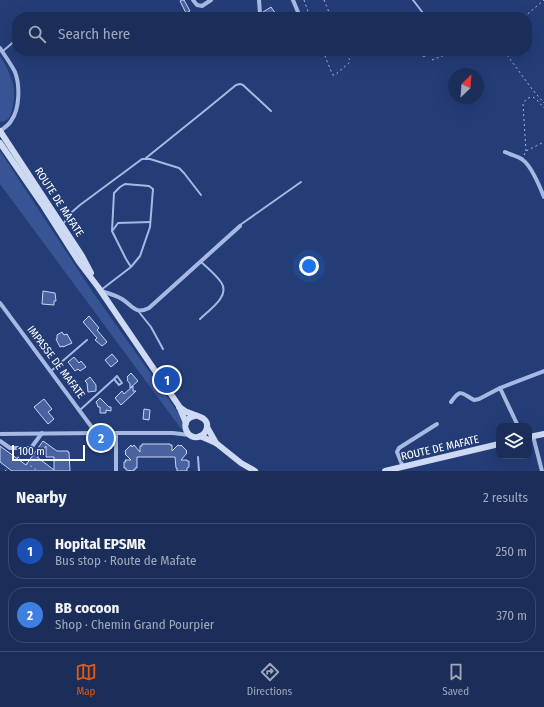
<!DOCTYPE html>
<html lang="en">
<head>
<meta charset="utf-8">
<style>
  body { margin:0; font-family:"Fira Sans Condensed",sans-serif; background:#283a62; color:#f1f3f6 }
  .controls { position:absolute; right:12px; bottom:12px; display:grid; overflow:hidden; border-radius:8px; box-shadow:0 4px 16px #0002 }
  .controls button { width:36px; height:36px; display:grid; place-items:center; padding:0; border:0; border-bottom:1px solid #394a6f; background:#1b2e59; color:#f1f3f6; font:20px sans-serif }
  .compass { position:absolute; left:448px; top:68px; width:36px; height:36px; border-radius:50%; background:#1b2e59; box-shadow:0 4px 16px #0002; rotate:25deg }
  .scale { position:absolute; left:12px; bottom:10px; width:73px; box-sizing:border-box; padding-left:4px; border:2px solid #fff; border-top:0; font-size:11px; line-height:14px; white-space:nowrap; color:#fff; -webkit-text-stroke:3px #243d77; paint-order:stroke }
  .you { position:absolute; left:309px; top:266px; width:14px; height:14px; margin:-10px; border:3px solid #fff; border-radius:50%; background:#1a73e8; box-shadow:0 0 0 6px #1a73e833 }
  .badge { display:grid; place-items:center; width:26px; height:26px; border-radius:50%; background:#ea580c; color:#fff; font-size:13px; font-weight:700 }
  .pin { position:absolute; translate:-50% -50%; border:2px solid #fff; box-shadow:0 1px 4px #0006 }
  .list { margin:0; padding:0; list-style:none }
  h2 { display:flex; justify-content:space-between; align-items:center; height:52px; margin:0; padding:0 16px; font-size:17px }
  h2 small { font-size:13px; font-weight:400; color:#a0a8ba }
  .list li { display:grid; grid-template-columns:26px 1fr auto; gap:12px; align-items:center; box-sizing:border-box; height:56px; margin:0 8px 8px; padding:0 8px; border:1px solid #394a6f; border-radius:16px }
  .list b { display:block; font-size:15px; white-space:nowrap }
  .list p { margin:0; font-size:13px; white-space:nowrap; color:#a0a8ba }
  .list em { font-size:13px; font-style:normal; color:#a0a8ba }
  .icon { flex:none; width:22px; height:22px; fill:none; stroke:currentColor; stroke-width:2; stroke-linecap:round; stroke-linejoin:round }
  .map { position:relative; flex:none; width:544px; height:471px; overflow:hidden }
  .search { position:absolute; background:#1b2e59; box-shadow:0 4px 16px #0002; left:12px; right:12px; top:12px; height:44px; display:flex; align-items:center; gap:10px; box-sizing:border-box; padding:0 14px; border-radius:16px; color:#a0a8ba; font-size:15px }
  .sheet { height:180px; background:#1b2e59 }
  nav { display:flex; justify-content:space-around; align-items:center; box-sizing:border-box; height:56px; border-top:1px solid #394a6f; background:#1b2e59; font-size:11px; color:#a0a8ba }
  nav a { display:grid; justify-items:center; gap:2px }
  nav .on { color:#ea580c }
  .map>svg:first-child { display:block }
  .green { fill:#385495 }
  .building { fill:#48639f; stroke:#c8d5f3; fill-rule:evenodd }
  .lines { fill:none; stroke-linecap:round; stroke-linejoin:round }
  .path { stroke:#a5b9e3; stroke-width:1; stroke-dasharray:2 3; stroke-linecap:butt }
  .lane { stroke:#a5b9e3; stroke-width:2 }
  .street { stroke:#a5b9e3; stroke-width:4 }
  .secondary { stroke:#ced9f3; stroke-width:6 }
  .labels { text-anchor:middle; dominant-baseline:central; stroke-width:3; stroke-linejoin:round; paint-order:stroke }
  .street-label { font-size:11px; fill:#fff; stroke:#243d77 }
</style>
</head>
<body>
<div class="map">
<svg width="544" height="471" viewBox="0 0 544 471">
  <rect width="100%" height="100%" fill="#243d77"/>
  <!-- green -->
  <g class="green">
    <path d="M0 56C11 74 18 89 12 110 10 118 8 121 0 122Z"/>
    <polygon points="0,151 92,291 179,414 182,423 182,430 0,184"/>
  </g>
  <!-- building -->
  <g class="building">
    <polygon points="182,0 184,0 190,11 186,13 180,1"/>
    <polygon points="271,7 278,17 266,17 265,16 263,12"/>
    <polygon points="43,291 55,293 56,301 54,301 54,305 42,304"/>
    <polygon points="89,316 99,328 97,330 107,342 102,346 95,340 97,338 83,322"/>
    <polygon points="62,332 64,335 67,334 72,343 63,347 63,346 60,347 56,339 57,339 57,335"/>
    <polygon points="112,354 118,361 111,367 105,360"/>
    <polygon points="74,357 79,363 81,361 86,367 80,371 78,369 75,371 68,362"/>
    <polygon points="131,373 138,381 130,388 130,384 127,380 128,379 127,377"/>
    <polygon points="90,377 96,385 96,391 88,392 87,383 85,381"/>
    <polygon points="133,386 133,391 136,391 121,405 115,398 122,391 124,394"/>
    <polygon points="100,398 109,407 111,407 111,411 106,410 106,413 100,413 100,407 98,407 97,404 96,402"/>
    <polygon points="44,399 52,409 48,412 54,419 48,424 34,407"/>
    <polygon points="144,409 150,410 149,420 143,419"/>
    <path d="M43 441 57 451H68V452H69L70 471H12L0 462V446L26 465ZM46 446V457H54V470L37 457H38Z"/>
    <polygon points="142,444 170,444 170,445 172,445 172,451 178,445 180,446 181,445 187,451 186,452 187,453 181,460 187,460 187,461 189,461 189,467 187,468 187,471 177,471 177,468 176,468 175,457 137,457 137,468 135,468 135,470 133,470 133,471 126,470 126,468 124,468 124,462 126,462 125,460 131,460 125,454 126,453 125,451 131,445 132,447 134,445 140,452 140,446 142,446"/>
  </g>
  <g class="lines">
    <!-- path -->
    <g class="path">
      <polyline points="304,0 310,17"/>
      <polyline points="324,0 331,17"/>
      <polyline points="524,17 544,0"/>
      <polyline points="323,51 331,71 333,75 335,75 350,62 350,60 347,56 345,51"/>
      <polyline points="504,51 532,89 544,103"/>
      <polyline points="451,53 457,51"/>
      <polyline points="432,60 450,53 450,51"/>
      <path d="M526 151 523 104C525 100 528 97 533 97L537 100 544 108"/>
      <polyline points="524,155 526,151 544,142"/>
      <polyline points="18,457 38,471"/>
      <polyline points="17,458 21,452"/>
      <polyline points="5,471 8,468"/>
    </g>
    <!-- lane -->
    <g class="lane">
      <polyline points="413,0 426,17"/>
      <polyline points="3,51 17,39"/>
      <polyline points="416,51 424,56 432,51"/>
      <polyline points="146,158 208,108 236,85 240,84 243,85 271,111"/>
      <polyline points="63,224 72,212 80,205 142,159 150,159 179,168 184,173 201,195"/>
      <polyline points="240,225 301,182"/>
      <polyline points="113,230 118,223 150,222"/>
      <polyline points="101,290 131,267 140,256 150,227 153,189 149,186 125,184 120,187 114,193 112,231 126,259 131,267"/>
      <polyline points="139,312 151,327 163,349"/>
      <path d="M200 319C209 310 231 296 221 282 215 274 208 268 201 262"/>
      <polyline points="51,371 87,340"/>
      <polyline points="80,410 114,379 117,376 122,383 119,385 114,379"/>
      <polyline points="198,457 199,471"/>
    </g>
    <!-- street -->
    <g class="street">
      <polyline points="193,0 197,5 202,6 211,0"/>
      <polyline points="259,0 260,14 262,17"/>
      <polyline points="293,0 300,17"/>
      <path d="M0 48C5 56 11 64 15 72 20 85 20 109 11 121 9 125 4 128 0 131"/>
      <path d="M505 152C511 155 518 156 523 160 531 166 540 187 544 197"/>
      <path d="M101 291C108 293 115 295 122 299 133 306 135 315 149 308L240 226"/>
      <polyline points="0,303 96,433"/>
      <polyline points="500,388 518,426"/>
      <path d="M451 402C461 388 461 393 474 400L479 399 500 388 544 371"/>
      <polyline points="116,433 116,471"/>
      <polyline points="0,434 96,433 173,433 189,435"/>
      <polyline points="533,436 542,471"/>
      <polyline points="0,441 10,448 31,448 42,433"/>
      <polyline points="403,467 397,452 399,448 437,424"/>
    </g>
    <!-- secondary -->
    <g class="secondary">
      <polyline points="0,131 82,256 91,273"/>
      <polyline points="0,143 42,204 79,262 98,287 179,406 186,423"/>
      <path d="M179 407C182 408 184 411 187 412 195 416 209 416 207 428 206 432 204 434 201 436 187 443 177 419 195 416"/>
      <polyline points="207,427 216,443"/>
      <polyline points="200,436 216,443 241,463 255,471"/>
      <polyline points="529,437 544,434"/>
      <polyline points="385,471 499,444"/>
    </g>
  </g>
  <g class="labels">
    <!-- street labels -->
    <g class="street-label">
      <text transform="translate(59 202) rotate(57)">ROUTE DE MAFATE</text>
      <text transform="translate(56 362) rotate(53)">IMPASSE DE MAFATE</text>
      <text transform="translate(440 448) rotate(-13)">ROUTE DE MAFATE</text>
    </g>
  </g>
</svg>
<div class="controls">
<button><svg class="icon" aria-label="layers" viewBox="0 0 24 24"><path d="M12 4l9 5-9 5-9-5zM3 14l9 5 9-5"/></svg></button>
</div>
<svg class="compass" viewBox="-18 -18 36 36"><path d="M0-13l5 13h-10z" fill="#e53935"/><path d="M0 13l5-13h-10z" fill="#a0a8ba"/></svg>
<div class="scale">100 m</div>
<div class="you"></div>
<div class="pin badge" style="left:167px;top:380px;background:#1a4fb4">1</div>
<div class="pin badge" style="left:101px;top:438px;background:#3f7fe0">2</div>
<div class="search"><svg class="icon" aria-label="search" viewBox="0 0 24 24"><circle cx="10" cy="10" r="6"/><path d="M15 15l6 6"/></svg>Search here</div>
</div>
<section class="sheet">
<h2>Nearby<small>2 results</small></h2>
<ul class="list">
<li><span class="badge" style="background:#1a4fb4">1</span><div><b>Hopital EPSMR</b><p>Bus stop · Route de Mafate</p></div><em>250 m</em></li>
<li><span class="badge" style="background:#3f7fe0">2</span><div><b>BB cocoon</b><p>Shop · Chemin Grand Pourpier</p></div><em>370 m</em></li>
</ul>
</section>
<nav>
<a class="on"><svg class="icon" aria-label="map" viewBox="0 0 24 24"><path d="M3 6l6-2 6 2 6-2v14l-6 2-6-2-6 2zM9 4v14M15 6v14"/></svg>Map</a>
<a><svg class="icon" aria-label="directions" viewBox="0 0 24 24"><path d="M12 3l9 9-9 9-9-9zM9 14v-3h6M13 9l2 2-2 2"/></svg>Directions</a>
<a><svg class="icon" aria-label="saved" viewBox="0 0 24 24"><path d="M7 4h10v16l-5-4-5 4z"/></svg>Saved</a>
</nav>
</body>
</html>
